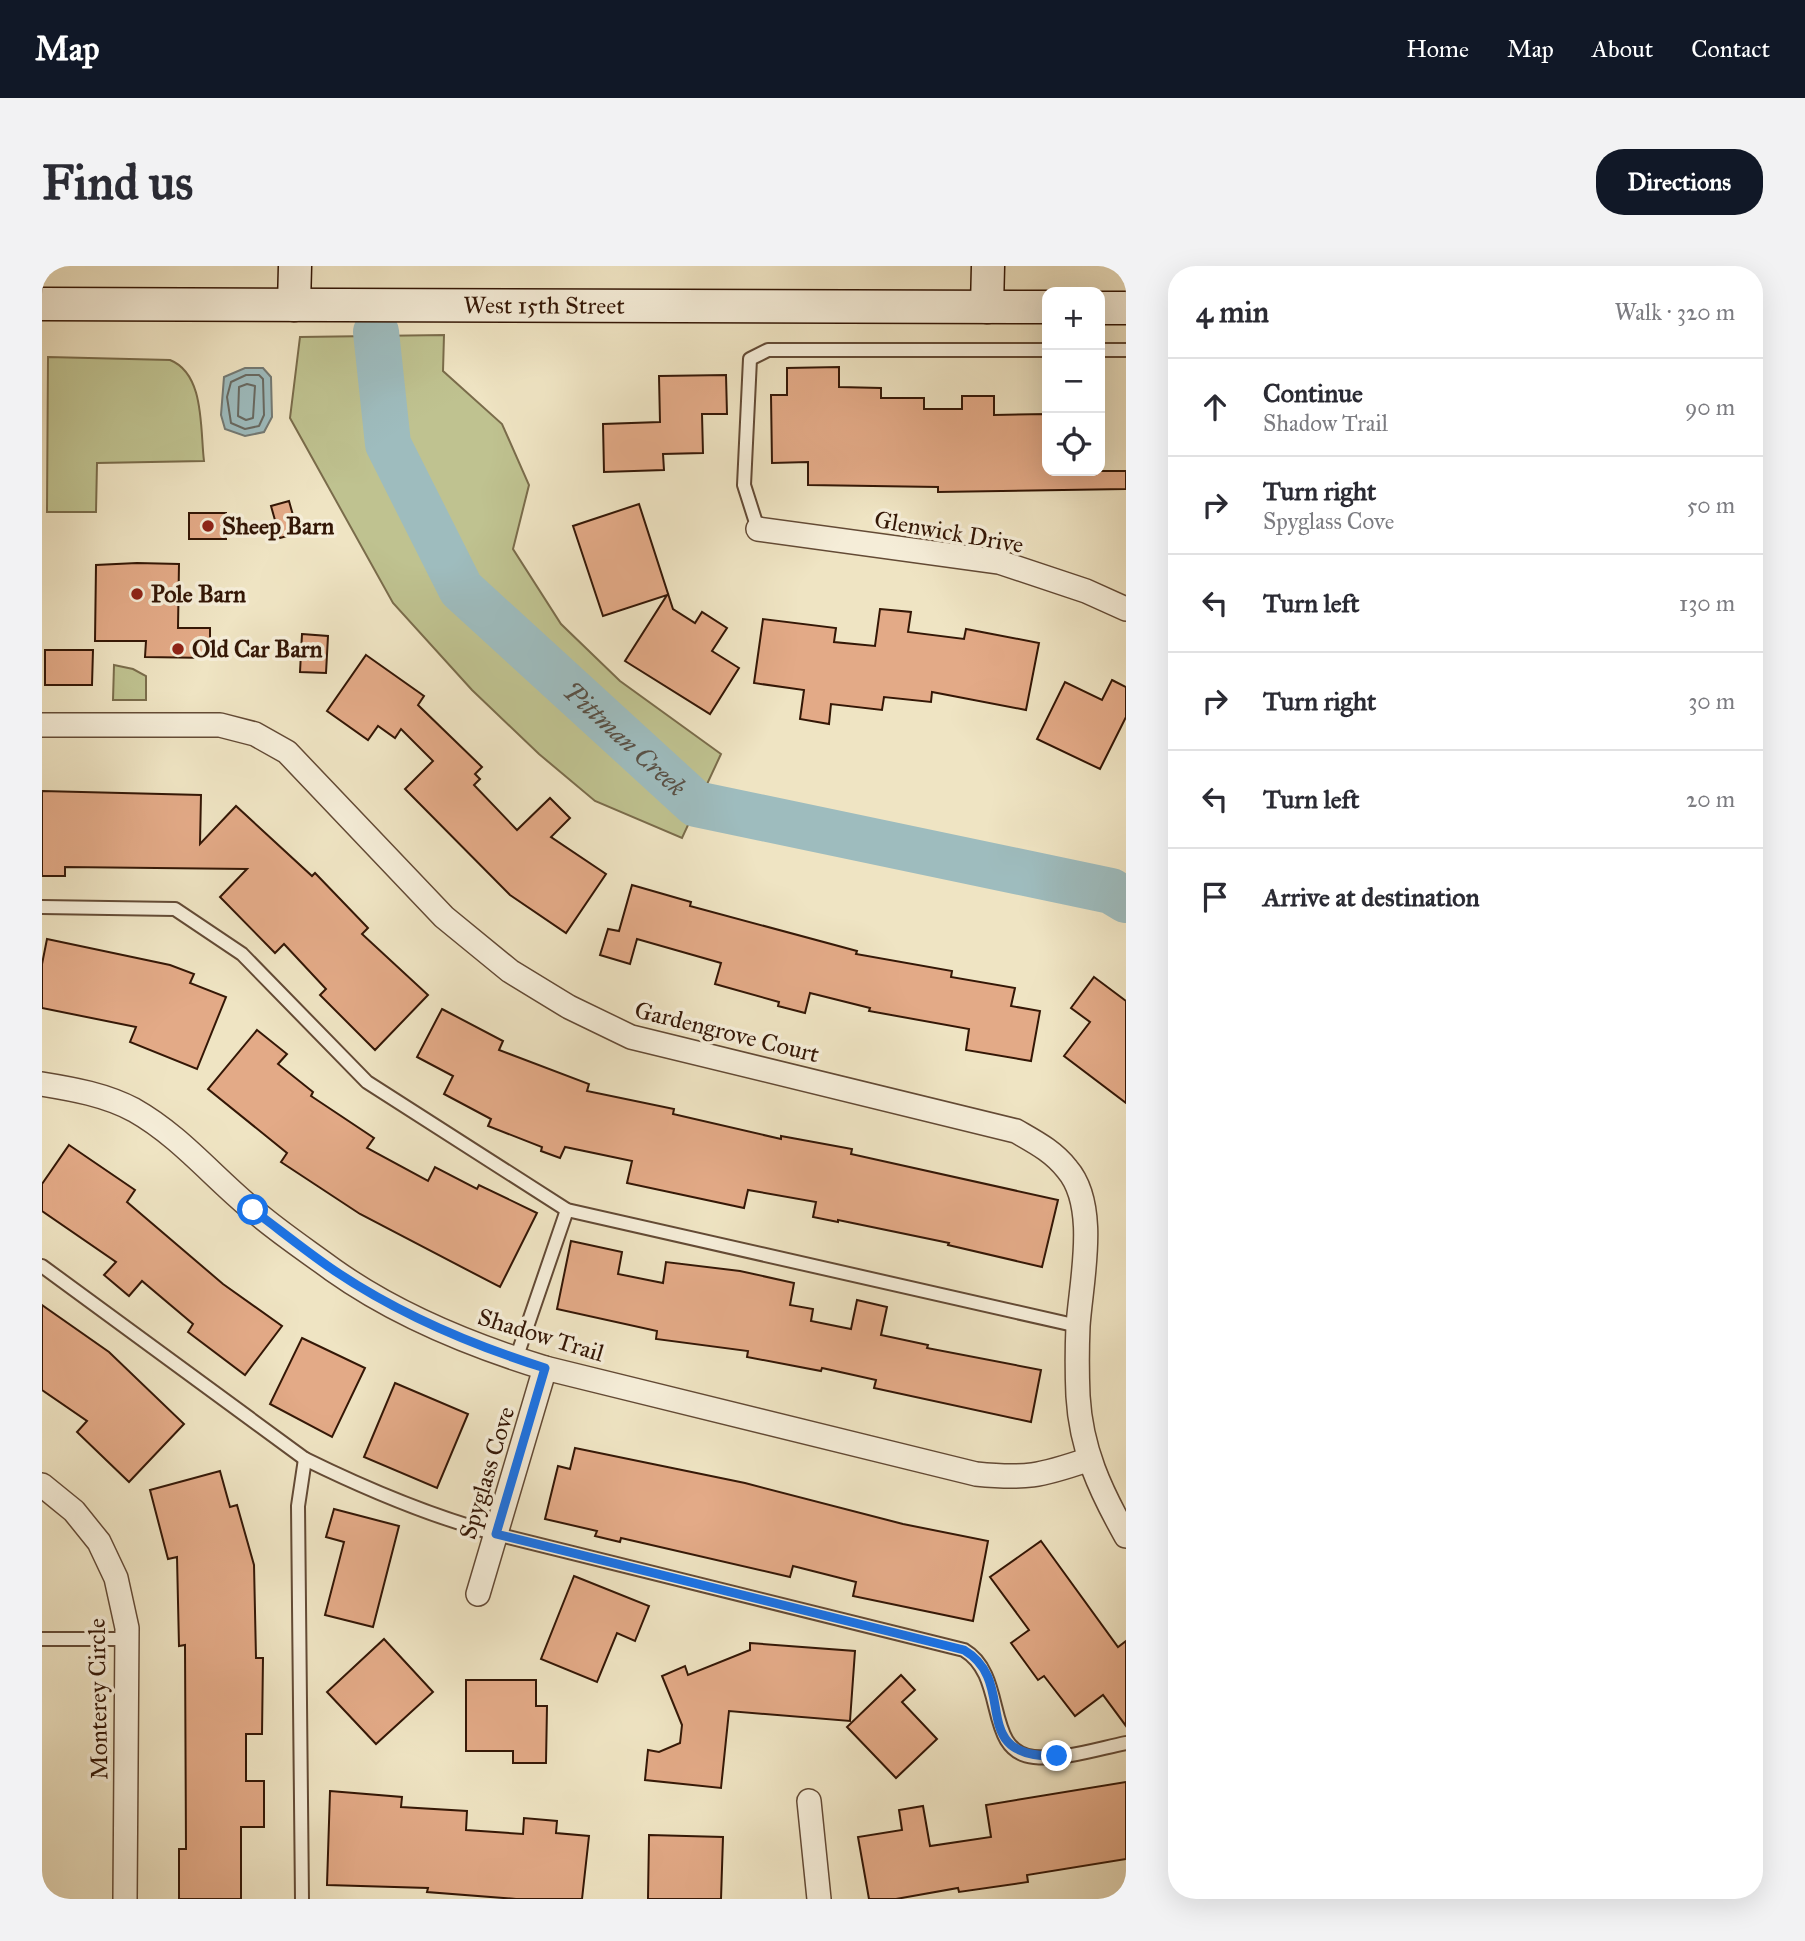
<!DOCTYPE html>
<html lang="en">
<head>
<meta charset="utf-8">
<style>
  body { margin:0; font-family:"IM FELL Great Primer",serif; background:#f2f2f3; color:#2b2b33 }
  .controls { position:absolute; right:21px; top:21px; display:grid; overflow:hidden; border-radius:14px; box-shadow:0 7px 28px #0002 }
  .controls button { width:63px; height:63px; display:grid; place-items:center; padding:0; border:0; border-bottom:2px solid #e1e1e2; background:#fff; color:#2b2b33; font:35px sans-serif }
  .stop { position:absolute; width:21px; height:21px; margin:-16px; border:5px solid #1a73e8; border-radius:50%; background:#fff }
  .stop.end { background:#1a73e8; border-color:#fff; box-shadow:0 2px 7px #0008 }
  .list { margin:0; padding:0; list-style:none }
  h2 { display:flex; justify-content:space-between; align-items:center; height:91px; margin:0; padding:0 28px; font-size:30px }
  h2 small { font-size:23px; font-weight:400; color:#7c7c81 }
  .list li { display:grid; grid-template-columns:46px 1fr auto; gap:21px; align-items:center; box-sizing:border-box; height:98px; padding:0 28px; border-top:2px solid #e1e1e2 }
  .list b { display:block; font-size:26px; white-space:nowrap }
  .list p { margin:0; font-size:23px; white-space:nowrap; color:#7c7c81 }
  .list em { font-size:23px; font-style:normal; color:#7c7c81 }
  .icon { flex:none; width:38px; height:38px; fill:none; stroke:currentColor; stroke-width:2; stroke-linecap:round; stroke-linejoin:round }
  .map { position:relative; flex:none; width:1084px; height:1633px; overflow:hidden; border-radius:28px }
  header { display:flex; align-items:center; gap:42px; box-sizing:border-box; height:98px; padding:0 35px; background:#111827; color:#fff }
  header strong { font-size:33px }
  nav { display:flex; gap:38px; margin-inline-start:auto; font-size:24px }
  .intro { display:flex; align-items:center; justify-content:space-between; box-sizing:border-box; height:168px; padding:0 42px }
  h1 { margin:0; font-size:49px }
  .button { padding:18px 32px; border-radius:28px; background:#111827; color:#fff; font-size:24px; font-weight:700 }
  main { display:flex; gap:42px; padding:0 42px }
  aside { flex:1; background:#fff; border-radius:28px; box-shadow:0 7px 28px #0002 }
  .map>svg:first-child { display:block }
  .green { fill:#bfc290; stroke:#7a6c4b; stroke-width:2 }
  .water { fill:#9ebcbe; stroke:#747a74; stroke-width:2 }
  .lines { fill:none; stroke-linecap:round; stroke-linejoin:round }
  .shore { stroke:#696a62; stroke-width:2 }
  .river { stroke:#9ebcbe; stroke-width:46 }
  .building { fill:#e3aa87; stroke:#341706; stroke-width:2 }
  .lane-casing { stroke:#634a35; stroke-width:16 }
  .street-casing { stroke:#634a35; stroke-width:26 }
  .secondary-casing { stroke:#341706; stroke-width:35 }
  .lane { stroke:#f5edd8; stroke-width:12 }
  .street { stroke:#f5edd8; stroke-width:23 }
  .secondary { stroke:#f5edd8; stroke-width:32 }
  .route { stroke:#1a73e8; stroke-width:9 }
  .poi-dot { fill:#8f2418; stroke:#f5edd8; stroke-width:2.5 }
  .labels { text-anchor:middle; dominant-baseline:central; stroke-width:7; stroke-linejoin:round; paint-order:stroke }
  .street-label { font-size:24px; fill:#341706; stroke:#f5edd8 }
  .poi-label { font-size:24px; font-weight:bold; fill:#341706; stroke:#f5edd8; text-anchor:start }
  .water-label { font-size:26px; font-style:italic; fill:#595146; stroke:#f5edd8 }
</style>
</head>
<body>
<header>
<strong>Map</strong>
<nav><a>Home</a><a>Map</a><a>About</a><a>Contact</a></nav>
</header>
<div class="intro"><h1>Find us</h1><a class="button">Directions</a></div>
<main>
<div class="map">
<svg width="1084" height="1633" viewBox="0 0 1084 1633">
  <rect width="100%" height="100%" fill="#efe4c3"/>
  <filter id="stains"><feTurbulence type="fractalNoise" baseFrequency=".00286" numOctaves="4"/><feColorMatrix values="0 0 0 0 .2 0 0 0 0 .09 0 0 0 0 .02 0 0 0 .5 -.17"/></filter>
  <radialGradient id="worn" r=".72"><stop offset=".6" stop-color="#630" stop-opacity="0"/><stop offset="1" stop-color="#630" stop-opacity=".3"/></radialGradient>
  <!-- green -->
  <g class="green">
    <polygon points="402,69 401,105 460,158 487,219 471,283 519,358 578,415 679,488 640,572 553,535 497,488 430,424 351,337 248,152 258,71"/>
    <path d="M6 91 128 94C163 108 158 163 162 195L55 197 54 246H5Z"/>
    <polygon points="72,399 91,403 104,410 104,434 71,434"/>
  </g>
  <!-- water -->
  <polygon class="water" points="203,102 221,102 229,111 230,151 222,166 203,170 183,163 179,149 182,111"/>
  <g class="lines">
    <!-- shore -->
    <g class="shore">
      <polygon points="204,109 217,109 221,113 222,149 217,160 203,163 189,157 185,131 189,116"/>
      <polygon points="205,118 213,120 211,152 204,154 196,150 197,121"/>
    </g>
    <!-- river -->
    <path class="river" id="s1" d="M334 66 346 178 419 323 654 538 1069 625 1084 634"/>
  </g>
  <!-- building -->
  <g class="building">
    <polygon points="797,101 797,121 839,122 839,132 882,132 882,143 920,143 920,130 952,130 952,149 1005,148 1005,205 1084,205 1084,223 896,226 896,221 766,219 766,196 730,197 729,129 745,129 745,102"/>
    <polygon points="684,109 685,148 660,148 661,187 621,188 622,204 562,206 561,158 618,156 617,110"/>
    <polygon points="247,235 256,267 238,272 229,240"/>
    <polygon points="597,238 631,343 653,357 660,346 685,362 670,385 697,402 668,448 583,395 625,329 561,350 531,260"/>
    <rect x="147" y="247" width="37" height="26"/>
    <polygon points="95,297 137,298 136,362 168,362 168,392 103,391 104,375 53,375 54,299"/>
    <polygon points="838,343 869,346 866,366 922,373 924,363 997,377 984,444 890,426 889,436 842,431 840,444 789,438 787,458 758,453 762,424 712,417 721,353 794,362 792,376 833,380"/>
    <polygon points="260,368 286,370 284,407 258,406"/>
    <polygon points="3,384 51,384 50,419 3,419"/>
    <polygon points="324,389 382,430 376,439 440,501 433,508 438,513 432,519 475,564 508,532 528,552 509,571 564,608 524,667 468,629 363,523 391,495 359,463 353,472 336,460 326,474 285,445"/>
    <polygon points="1070,414 1084,421 1084,451 1058,503 995,473 1023,416 1060,434"/>
    <polygon points="0,525 159,529 158,578 194,540 270,610 273,607 326,662 320,668 386,729 333,784 278,729 284,723 242,678 233,687 178,631 205,603 23,601 23,610 0,610"/>
    <polygon points="590,619 649,636 648,640 815,685 814,688 910,705 909,711 973,722 969,740 998,745 989,795 924,784 927,763 827,745 828,742 768,727 763,747 736,740 737,736 673,718 679,697 595,673 588,698 558,689 566,663 577,665"/>
    <polygon points="5,673 128,699 152,708 148,717 184,731 155,803 88,776 94,761 0,742 0,698"/>
    <polygon points="1052,711 1084,735 1084,837 1022,790 1048,756 1029,742"/>
    <polygon points="400,743 461,775 457,784 547,818 545,825 632,843 631,848 739,873 739,870 810,883 809,888 1016,934 1000,1001 906,979 907,977 796,954 796,956 771,951 774,936 706,924 702,942 585,917 590,895 523,881 518,892 499,885 500,881 446,860 449,853 402,828 411,810 375,791"/>
    <polygon points="215,764 245,788 236,798 271,826 269,830 332,872 325,882 386,915 393,901 435,923 437,919 495,947 458,1021 318,948 239,896 245,887 166,823"/>
    <polygon points="27,879 93,924 85,936 181,1018 240,1060 203,1109 146,1066 151,1058 100,1015 87,1030 62,1009 74,996 0,945 0,918"/>
    <polygon points="529,975 580,986 576,1008 621,1017 624,996 698,1005 752,1017 748,1039 771,1043 769,1055 809,1063 815,1034 845,1041 839,1069 886,1079 885,1082 999,1104 989,1156 832,1122 834,1114 780,1102 779,1105 705,1091 706,1085 614,1073 615,1065 515,1043"/>
    <polygon points="0,1039 67,1086 142,1158 87,1216 35,1166 45,1155 0,1124"/>
    <polygon points="260,1072 323,1102 290,1171 228,1138"/>
    <polygon points="353,1117 426,1148 395,1222 322,1191"/>
    <polygon points="533,1182 703,1217 861,1258 946,1275 931,1355 811,1330 814,1316 751,1300 748,1311 579,1272 578,1276 553,1270 555,1265 503,1253 516,1200 528,1203"/>
    <polygon points="178,1205 188,1241 195,1239 212,1299 214,1392 221,1392 220,1468 204,1468 204,1515 222,1515 222,1561 199,1561 199,1633 137,1633 137,1583 144,1583 143,1379 137,1380 135,1291 126,1293 108,1224"/>
    <polygon points="292,1243 357,1260 331,1361 283,1349 302,1276 284,1271"/>
    <polygon points="999,1275 1076,1381 1084,1375 1084,1460 1061,1429 1033,1450 1002,1410 996,1414 969,1377 987,1364 948,1311"/>
    <polygon points="532,1310 607,1340 593,1375 575,1367 555,1416 499,1393"/>
    <polygon points="342,1373 391,1426 334,1478 285,1426"/>
    <polygon points="708,1377 813,1385 808,1455 687,1445 679,1522 603,1514 606,1484 617,1486 638,1477 640,1459 620,1410 643,1400 646,1409 708,1384"/>
    <polygon points="859,1409 873,1424 860,1436 895,1473 854,1512 805,1461"/>
    <polygon points="424,1414 494,1414 494,1440 505,1440 504,1497 471,1497 471,1485 424,1485"/>
    <polygon points="1084,1516 1084,1593 985,1609 986,1616 917,1626 916,1622 854,1633 827,1633 816,1571 860,1564 857,1544 881,1540 888,1580 949,1571 944,1539"/>
    <polygon points="288,1525 360,1531 359,1541 425,1545 424,1564 481,1568 482,1552 515,1555 514,1567 547,1570 540,1633 474,1633 385,1626 386,1622 285,1619"/>
    <polygon points="607,1569 681,1571 679,1633 606,1633"/>
  </g>
  <g class="lines">
    <!-- lane casing -->
    <g class="lane-casing">
      <g id="lane">
        <polyline points="1058,84 1084,84"/>
        <polyline points="716,263 702,219 708,93 726,84 1005,84"/>
        <polyline points="0,641 133,643 200,688 325,816 525,944 1036,1060"/>
        <path d="M0 1000 263 1193C324 1223 388 1250 454 1268L922 1384C966 1410 941 1486 992 1491 1022 1494 1055 1483 1084 1477"/>
        <polyline points="474,1093 525,944"/>
        <polyline points="0,1373 85,1373"/>
        <polyline points="260,1633 256,1240 263,1193"/>
      </g>
    </g>
    <!-- street casing -->
    <g class="street-casing">
      <g id="street">
        <polyline points="716,263 957,296 1044,325 1084,343"/>
        <path d="M0 459H178L213 468 245 486 402 651 468 705 527 741 589 771 974 865C993 876 1011 885 1025 903 1057 940 1039 1015 1036 1060 1035 1083 1035 1107 1036 1130 1039 1183 1058 1224 1084 1270"/>
        <path d="M0 818C31 823 64 829 92 844 138 870 170 910 210 943 235 965 264 984 291 1004 353 1048 431 1080 503 1102L934 1208C984 1213 998 1210 1045 1194"/>
        <polyline points="0,1219 32,1245 57,1276 74,1312 85,1362 83,1633"/>
        <polyline points="436,1328 503,1102"/>
        <polyline points="767,1535 777,1633"/>
      </g>
    </g>
    <!-- secondary casing -->
    <g class="secondary-casing">
      <g id="secondary">
        <path id="s2" d="M0 38 1005 41"/>
        <polyline points="252,39 253,0"/>
        <polyline points="945,41 946,0"/>
        <polyline points="1058,42 1084,42"/>
      </g>
    </g>
    <!-- lane -->
    <use href="#lane" class="lane"/>
    <!-- street -->
    <use href="#street" class="street"/>
    <!-- secondary -->
    <use href="#secondary" class="secondary"/>
  </g>
  <g class="lines">
    <!-- route -->
    <path class="route" d="M211 944C238 964 265 986 293 1005 357 1048 430 1079 503 1102L454 1268 922 1384C979 1418 922 1492 1015 1490"/>
  </g>
  <!-- markers -->
  <g class="poi-dot">
    <circle cx="166" cy="260" r="7"/>
    <circle cx="95" cy="328" r="7"/>
    <circle cx="136" cy="383" r="7"/>
  </g>
  <g class="labels">
    <!-- street labels -->
    <g class="street-label">
      <text stroke="none"><textPath href="#s2" startOffset="502">West 15th Street</textPath></text>
      <text transform="translate(907 266) rotate(10)">Glenwick Drive</text>
      <text transform="translate(685 766) rotate(14)">Gardengrove Court</text>
      <text transform="translate(499 1069) rotate(17)">Shadow Trail</text>
      <text transform="translate(445 1207) rotate(-73)">Spyglass Cove</text>
      <text transform="translate(56 1433) rotate(-91)">Monterey Circle</text>
    </g>
    <!-- poi labels -->
    <g class="poi-label">
      <text x="180" y="260">Sheep Barn</text>
      <text x="109" y="328">Pole Barn</text>
      <text x="150" y="383">Old Car Barn</text>
    </g>
    <!-- water labels -->
    <g class="water-label">
      <text stroke="none"><textPath href="#s1" startOffset="497">Pittman Creek</textPath></text>
    </g>
  </g>
  <rect width="100%" height="100%" filter="url(#stains)"/>
  <rect width="100%" height="100%" fill="url(#worn)"/>
</svg>
<div class="controls">
<button>+</button>
<button>−</button>
<button><svg class="icon" aria-label="locate" viewBox="0 0 24 24"><circle cx="12" cy="12" r="6"/><path d="M12 2v4M12 18v4M2 12h4M18 12h4"/></svg></button>
</div>
<div class="stop" style="left:211px;top:944px"></div>
<div class="stop end" style="left:1015px;top:1490px"></div>
</div>
<aside>
<h2>4 min<small>Walk · 320 m</small></h2>
<ul class="list">
<li><svg class="icon" aria-label="ahead" viewBox="0 0 24 24"><path d="M12 20V5M6 11l6-6 6 6"/></svg><div><b>Continue</b><p>Shadow Trail</p></div><em>90 m</em></li>
<li><svg class="icon" aria-label="right" viewBox="0 0 24 24"><path d="M7 20v-9h11M14 6l5 5-5 5"/></svg><div><b>Turn right</b><p>Spyglass Cove</p></div><em>50 m</em></li>
<li><svg class="icon" aria-label="left" viewBox="0 0 24 24"><path d="M17 20v-9H6M10 6l-5 5 5 5"/></svg><div><b>Turn left</b></div><em>130 m</em></li>
<li><svg class="icon" aria-label="right" viewBox="0 0 24 24"><path d="M7 20v-9h11M14 6l5 5-5 5"/></svg><div><b>Turn right</b></div><em>30 m</em></li>
<li><svg class="icon" aria-label="left" viewBox="0 0 24 24"><path d="M17 20v-9H6M10 6l-5 5 5 5"/></svg><div><b>Turn left</b></div><em>20 m</em></li>
<li><svg class="icon" aria-label="arrive" viewBox="0 0 24 24"><path d="M6 21V4h12l-3 4 3 4H6"/></svg><div><b>Arrive at destination</b></div></li>
</ul>
</aside>
</main>
</body>
</html>
